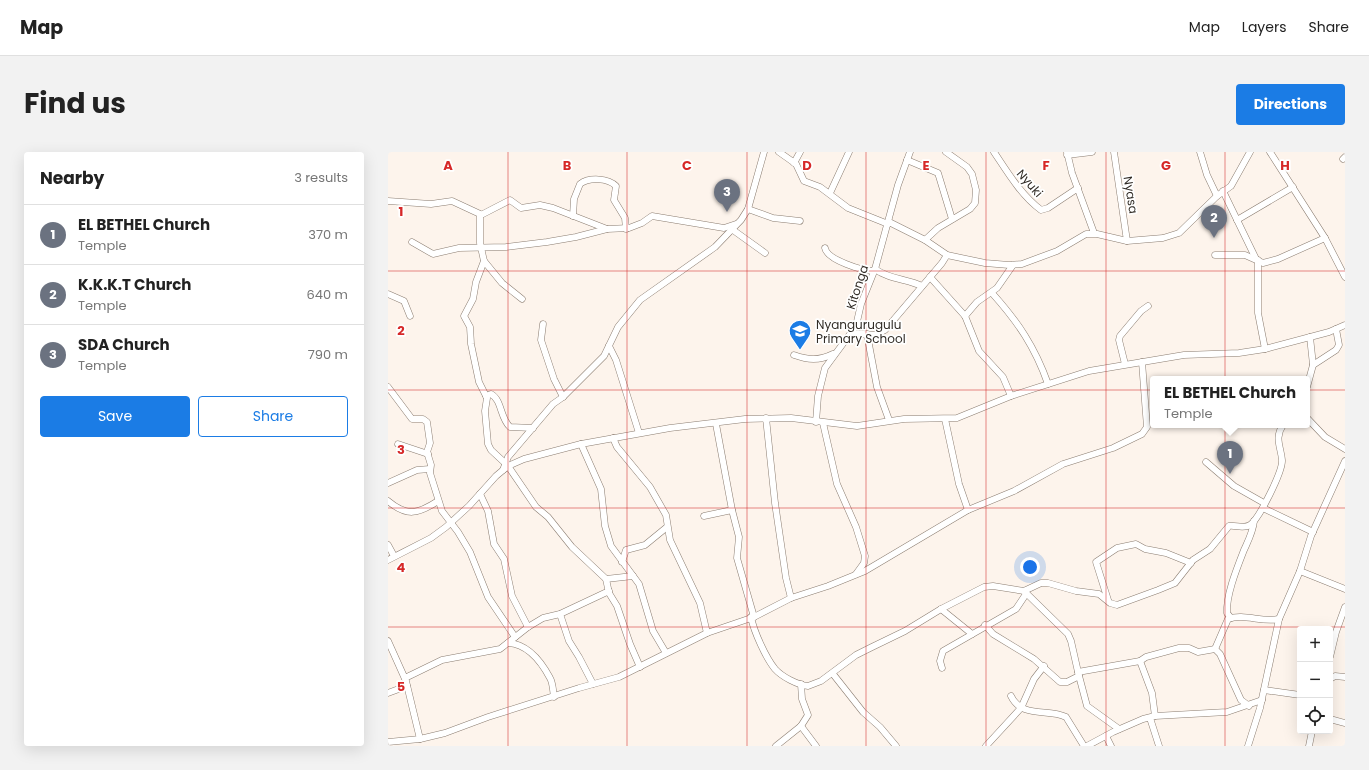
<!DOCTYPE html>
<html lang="en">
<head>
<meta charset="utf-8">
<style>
  body { margin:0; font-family:Poppins,sans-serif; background:#f2f2f2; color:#222 }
  .controls { position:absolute; right:12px; bottom:12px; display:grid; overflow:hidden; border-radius:4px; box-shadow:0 4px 16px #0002 }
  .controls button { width:36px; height:36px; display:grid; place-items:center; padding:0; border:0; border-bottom:1px solid #e0e0e0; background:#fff; color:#222; font:20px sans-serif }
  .you { position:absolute; left:642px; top:415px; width:14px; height:14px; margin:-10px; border:3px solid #fff; border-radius:50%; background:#1a73e8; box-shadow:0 0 0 6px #1a73e833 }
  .badge { display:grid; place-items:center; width:26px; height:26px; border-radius:50%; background:#1b7ce5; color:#fff; font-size:13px; font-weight:700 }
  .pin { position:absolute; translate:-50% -33px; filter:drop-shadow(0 1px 2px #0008) }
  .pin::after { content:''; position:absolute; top:21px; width:14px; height:12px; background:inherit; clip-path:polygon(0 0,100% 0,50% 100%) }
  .popup { position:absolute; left:762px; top:224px; width:160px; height:52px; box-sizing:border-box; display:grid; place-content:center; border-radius:4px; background:#fff; filter:drop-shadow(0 1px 3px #0005); font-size:13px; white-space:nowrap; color:#767676 }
  .popup b { font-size:15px; color:#222 }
  .popup::after { content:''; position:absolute; left:50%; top:100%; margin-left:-8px; border:8px solid transparent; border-top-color:#fff }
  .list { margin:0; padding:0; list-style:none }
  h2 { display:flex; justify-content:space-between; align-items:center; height:52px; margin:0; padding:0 16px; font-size:17px }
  h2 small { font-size:13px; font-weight:400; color:#767676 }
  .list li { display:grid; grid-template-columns:26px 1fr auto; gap:12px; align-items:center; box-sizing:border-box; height:60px; padding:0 16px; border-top:1px solid #e0e0e0 }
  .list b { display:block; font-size:15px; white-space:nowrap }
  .list p { margin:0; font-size:13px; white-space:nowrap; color:#767676 }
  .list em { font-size:13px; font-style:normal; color:#767676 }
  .actions { display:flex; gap:8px; padding:12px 16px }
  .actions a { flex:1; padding:9px 0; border:1px solid #1b7ce5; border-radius:4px; text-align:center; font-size:14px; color:#1b7ce5 }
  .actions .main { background:#1b7ce5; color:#fff }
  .icon { flex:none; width:22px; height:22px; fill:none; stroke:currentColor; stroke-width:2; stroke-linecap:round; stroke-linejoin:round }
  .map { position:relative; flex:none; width:957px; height:594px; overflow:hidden; border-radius:4px }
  header { display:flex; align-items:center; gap:24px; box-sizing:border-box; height:56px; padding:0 20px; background:#fff; border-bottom:1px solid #e0e0e0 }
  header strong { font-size:19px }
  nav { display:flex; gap:22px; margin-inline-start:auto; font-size:14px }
  .intro { display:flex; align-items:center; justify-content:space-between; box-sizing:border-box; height:96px; padding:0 24px }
  h1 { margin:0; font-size:28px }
  .button { padding:10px 18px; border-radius:4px; background:#1b7ce5; color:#fff; font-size:14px; font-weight:700 }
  main { display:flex; gap:24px; padding:0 24px }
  aside { flex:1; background:#fff; border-radius:4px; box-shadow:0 4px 16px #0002 }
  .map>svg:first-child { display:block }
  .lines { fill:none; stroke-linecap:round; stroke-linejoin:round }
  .minor-casing { stroke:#8b7d71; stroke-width:7 }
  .minor { stroke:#fff; stroke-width:6 }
  .grid { fill:none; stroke:#d62828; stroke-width:1; stroke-opacity:0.55 }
  .labels { text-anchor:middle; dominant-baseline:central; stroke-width:3.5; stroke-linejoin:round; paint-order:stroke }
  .street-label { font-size:12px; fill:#312c26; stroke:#fff }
  .poi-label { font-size:12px; fill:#312c26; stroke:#fff; text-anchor:start }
  .grid-label { font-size:13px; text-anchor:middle; font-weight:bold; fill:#d62828; stroke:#fff; stroke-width:3.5; stroke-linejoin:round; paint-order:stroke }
</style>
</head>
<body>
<header>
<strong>Map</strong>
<nav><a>Map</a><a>Layers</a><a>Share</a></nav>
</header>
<div class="intro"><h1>Find us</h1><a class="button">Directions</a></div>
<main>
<aside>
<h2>Nearby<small>3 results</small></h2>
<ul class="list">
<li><span class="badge" style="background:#6b7280">1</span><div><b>EL BETHEL Church</b><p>Temple</p></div><em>370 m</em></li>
<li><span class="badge" style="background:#6b7280">2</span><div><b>K.K.K.T Church</b><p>Temple</p></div><em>640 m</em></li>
<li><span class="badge" style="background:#6b7280">3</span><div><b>SDA Church</b><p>Temple</p></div><em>790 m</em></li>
</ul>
<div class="actions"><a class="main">Save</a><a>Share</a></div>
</aside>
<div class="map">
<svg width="957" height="594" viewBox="0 0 957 594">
  <rect width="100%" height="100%" fill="#fdf4ec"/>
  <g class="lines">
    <!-- minor casing -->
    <g class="minor-casing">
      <g id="minor">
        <polyline points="391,0 408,12 416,29 432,35 460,56 500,72"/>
        <path d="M606 0C620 21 633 43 653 58L660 56 690 36"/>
        <polyline points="679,0 684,21 706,81"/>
        <polyline points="726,0 739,89"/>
        <polyline points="812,0 819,23 829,44"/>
        <polyline points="882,0 937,86 957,125"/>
        <polyline points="679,3 704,0"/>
        <polyline points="955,7 957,5"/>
        <polyline points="519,8 550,21 564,67"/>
        <polyline points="406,11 412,0"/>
        <polyline points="835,39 868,107"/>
        <polyline points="442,41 461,0"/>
        <polyline points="0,49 43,52 64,49 92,62 92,91 96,109 88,130 85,147 76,164 82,175 83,192 91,230 99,246 97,259 100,292 103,298 117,311"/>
        <polyline points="360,57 385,66 412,69"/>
        <polyline points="93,63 122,48 133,56 152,53 165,56 219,77"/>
        <path d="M185 64 186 47 192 32C201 25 220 26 228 34L226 48 237 66 238 77"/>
        <polyline points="849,68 905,35"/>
        <polyline points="501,70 537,88 559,103 597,111 621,113 634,112 669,99 698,82 709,82 739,89 775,86 791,81 829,44 843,34 862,0"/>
        <polyline points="345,78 377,101"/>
        <polyline points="537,88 550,76 582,57 587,51 588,38 584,22 579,15 558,0"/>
        <polyline points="24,90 45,102 71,96 118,95 159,90 188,85 219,77 241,76 254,71 264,64 336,76 348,72"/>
        <path d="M437 96C439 108 475 119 486 119"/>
        <polyline points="827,103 857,103 875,111 890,107 937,86"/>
        <polyline points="870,108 870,161 877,197"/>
        <polyline points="96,109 114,131 134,147"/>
        <path d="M487 117C500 127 519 127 534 134"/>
        <polyline points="542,125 577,164 591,199 615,225 623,244"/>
        <path d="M604 141C630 170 647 195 660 232"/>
        <polyline points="0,142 16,149 22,164"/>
        <polyline points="577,164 589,150 609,136 625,113"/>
        <polyline points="155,172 153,188 166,227 175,245"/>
        <polyline points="463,181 488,183 497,178 554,111 559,103"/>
        <polyline points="479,182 489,235 501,268"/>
        <polyline points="221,194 228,208 251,281"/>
        <path d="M406 203C420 208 431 209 445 202"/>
        <polyline points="737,212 731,188 732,184 753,159 760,154"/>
        <polyline points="925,213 948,198 951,193 948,177"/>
        <polyline points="0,235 24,267 35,267 39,270 42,291 39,300 43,313 42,321 54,359 70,380 82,400 100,445 127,485"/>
        <polyline points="919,235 925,213 922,185"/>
        <path d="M98 244 103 242C114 248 112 266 122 275L145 276"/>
        <polyline points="378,266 387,351 398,426 403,446"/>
        <polyline points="919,266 937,285 957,297"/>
        <polyline points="557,267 571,332 580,358"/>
        <polyline points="428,270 430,244 437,216 468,174 473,152 487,117 510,33 522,0"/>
        <polyline points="435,271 449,332 468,375 477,404 476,411 468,422"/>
        <polyline points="328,272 344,358 351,385 349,406 366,465"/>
        <polyline points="225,286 229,295 262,335 278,363 282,388 312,451 319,481"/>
        <polyline points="10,292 40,302"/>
        <polyline points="193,292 213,337 217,374 223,394 251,432 265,479 278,501"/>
        <polyline points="818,310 846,334 876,351"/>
        <polyline points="120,314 148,355 160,365 184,395 218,427 221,441 229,454 242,492 252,515"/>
        <polyline points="115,318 120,305 165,252 175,245 216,204 230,175 252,148 327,95 353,68 360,57 376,0"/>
        <polyline points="0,331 29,318 42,317"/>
        <polyline points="92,342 100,359 106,392 116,407 124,444 140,475"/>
        <path d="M0 349C19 365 30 362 50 349"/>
        <polyline points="875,356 925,380"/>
        <polyline points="316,364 344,358"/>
        <polyline points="0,393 6,404"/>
        <polyline points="0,408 43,386 58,375 81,354 108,324 120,314 136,307 193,292 282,276 357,267 403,266 469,274 516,267 569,266 623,244 701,219 796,203 851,201 877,197 941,180 957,173"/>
        <polyline points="234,410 238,398 257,393 279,375"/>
        <polyline points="912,419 957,437"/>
        <polyline points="218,427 245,424"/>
        <polyline points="636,439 680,482 683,489 690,520"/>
        <polyline points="720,448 708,410 729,396 748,392 757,397 778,401 803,411"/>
        <polyline points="553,457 584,482"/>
        <polyline points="172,462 181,489 191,505 205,532"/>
        <path d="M363 465C366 480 378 506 387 517 394 525 410 533 420 534L433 529 468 503 484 495 517 479 553 457 596 435 605 434 636 439 653 431H660L688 439 711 442 722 451 729 453 770 438 787 431 805 408 822 397 841 374C847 373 856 377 862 373 871 367 895 319 894 308 893 295 886 286 895 273"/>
        <path d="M843 466 839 461C838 443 849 416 856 398 860 389 865 380 866 369"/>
        <polyline points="597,473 605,482 646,507 672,530 679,530 691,524"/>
        <polyline points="0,489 18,529 32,587"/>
        <path d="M120 491C140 492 154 511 162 526 165 531 165 539 166 545"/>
        <path d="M827 497 840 467C856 461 874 471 891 467"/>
        <polyline points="942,505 948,480 957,455"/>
        <polyline points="752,509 758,505 791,496 801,496 810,500 827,497 832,502 853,548 861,554"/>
        <polyline points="554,516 552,509 555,499 628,457 638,442"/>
        <polyline points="445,522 475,560 492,575 508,594"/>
        <polyline points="17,526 54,508 112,497 140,475 155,466 172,462 221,439"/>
        <polyline points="942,527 947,524 957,525"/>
        <polyline points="876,538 912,543"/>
        <polyline points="0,541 19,534"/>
        <path d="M623 544C634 567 660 556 678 565L696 594"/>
        <polyline points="762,566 771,594"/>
        <polyline points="942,567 957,571"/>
        <polyline points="413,574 428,594"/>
        <polyline points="731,577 699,554 690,520 752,509 764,541 767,564"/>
        <polyline points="718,584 723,594"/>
        <polyline points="0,590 32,587 57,581 100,565 191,536 231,525 319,481 366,465 403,446 440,434 477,419 580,358 626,339 675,312 725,296 754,282 759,275 754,210"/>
        <polyline points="388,594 413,574 420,563 414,547 413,532"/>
        <polyline points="598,594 633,556 646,527 656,514"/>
        <polyline points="699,594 725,580 755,567 767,564 839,560 874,548"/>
        <polyline points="860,594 872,556 891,467 912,419 923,384 957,309"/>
        <polyline points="921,594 924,579"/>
      </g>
    </g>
    <!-- minor -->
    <use href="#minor" class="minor"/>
  </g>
  <!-- grid -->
  <path class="grid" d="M120 0V594M239 0V594M359 0V594M478 0V594M598 0V594M718 0V594M837 0V594M0 119H957M0 238H957M0 356H957M0 475H957"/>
  <!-- icons -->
  <defs>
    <g id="school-pin" transform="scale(1.15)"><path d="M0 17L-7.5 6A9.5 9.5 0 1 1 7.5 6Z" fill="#1b7ce5" stroke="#fff"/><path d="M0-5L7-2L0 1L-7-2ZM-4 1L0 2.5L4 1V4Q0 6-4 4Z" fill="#fff"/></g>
  </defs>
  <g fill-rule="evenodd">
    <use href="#school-pin" x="412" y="179"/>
  </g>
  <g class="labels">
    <!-- street labels -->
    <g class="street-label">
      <text transform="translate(642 31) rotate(49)">Nyuki</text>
      <text transform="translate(743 43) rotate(81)">Nyasa</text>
      <text transform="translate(469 135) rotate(-72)">Kitonga</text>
    </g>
    <!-- poi labels -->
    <g class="poi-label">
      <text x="428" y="172">Nyangurugulu<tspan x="428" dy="14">Primary School</tspan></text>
    </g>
  </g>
  <g class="grid-label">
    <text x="60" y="18">A</text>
    <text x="179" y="18">B</text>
    <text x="299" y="18">C</text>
    <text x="419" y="18">D</text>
    <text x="538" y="18">E</text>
    <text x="658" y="18">F</text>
    <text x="778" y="18">G</text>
    <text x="897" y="18">H</text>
    <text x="13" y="64">1</text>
    <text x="13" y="183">2</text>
    <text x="13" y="302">3</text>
    <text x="13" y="420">4</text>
    <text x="13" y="539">5</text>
  </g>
</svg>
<div class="controls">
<button>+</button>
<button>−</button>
<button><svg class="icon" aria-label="locate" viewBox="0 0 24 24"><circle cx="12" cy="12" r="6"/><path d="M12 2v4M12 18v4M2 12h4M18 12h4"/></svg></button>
</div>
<div class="you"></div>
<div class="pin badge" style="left:842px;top:322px;background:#6b7280">1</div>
<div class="popup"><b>EL BETHEL Church</b>Temple</div>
<div class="pin badge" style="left:826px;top:86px;background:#6b7280">2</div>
<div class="pin badge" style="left:339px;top:60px;background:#6b7280">3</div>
</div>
</main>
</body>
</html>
